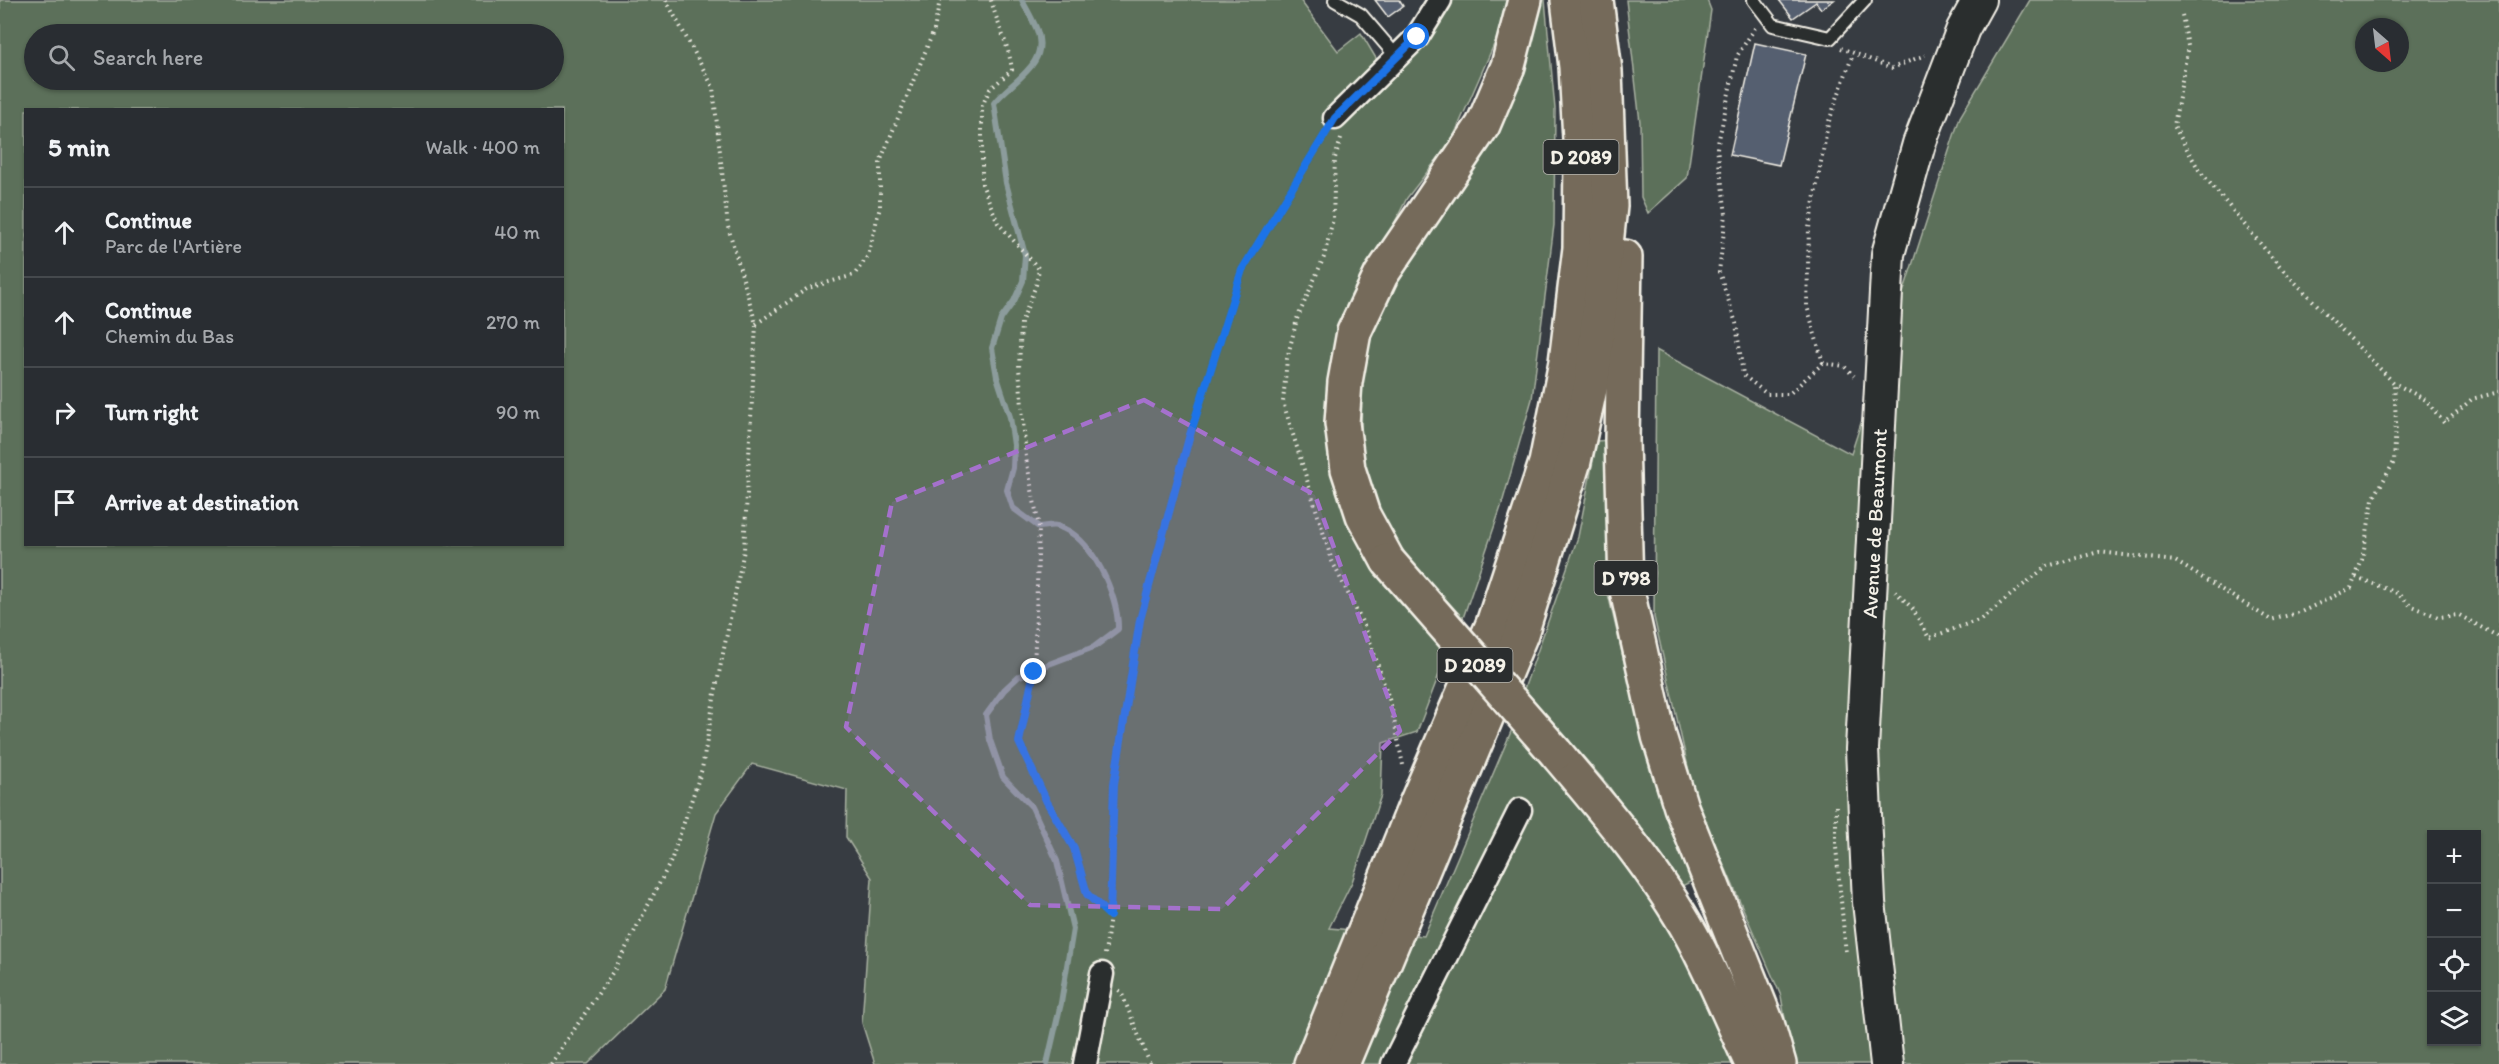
<!DOCTYPE html>
<html lang="en">
<head>
<meta charset="utf-8">
<style>
  body { margin:0; font-family:Itim,sans-serif; background:#35393e; color:#f1f3f6 }
  .controls { position:absolute; right:18px; bottom:18px; display:grid; overflow:hidden; border-radius:0px; box-shadow:0 2px 4px #0004 }
  .controls button { width:54px; height:54px; display:grid; place-items:center; padding:0; border:0; border-bottom:2px solid #45494d; background:#292d32; color:#f1f3f6; font:30px sans-serif }
  .compass { position:absolute; left:2355px; top:18px; width:54px; height:54px; border-radius:50%; background:#292d32; box-shadow:0 2px 4px #0004; rotate:152deg }
  .stop { position:absolute; width:18px; height:18px; margin:-14px; border:4px solid #1a73e8; border-radius:50%; background:#fff }
  .stop.end { background:#1a73e8; border-color:#fff; box-shadow:0 2px 6px #0008 }
  .list { margin:0; padding:0; list-style:none }
  h2 { display:flex; justify-content:space-between; align-items:center; height:78px; margin:0; padding:0 24px; font-size:26px }
  h2 small { font-size:20px; font-weight:400; color:#a5a8ac }
  .list li { display:grid; grid-template-columns:39px 1fr auto; gap:18px; align-items:center; box-sizing:border-box; height:90px; padding:0 24px; border-top:2px solid #45494d }
  .list b { display:block; font-size:22px; white-space:nowrap }
  .list p { margin:0; font-size:20px; white-space:nowrap; color:#a5a8ac }
  .list em { font-size:20px; font-style:normal; color:#a5a8ac }
  .icon { flex:none; width:33px; height:33px; fill:none; stroke:currentColor; stroke-width:2; stroke-linecap:round; stroke-linejoin:round }
  .map { position:relative; flex:none; width:2499px; height:1064px; overflow:hidden }
  .search { position:absolute; background:#292d32; box-shadow:0 2px 4px #0004; left:24px; top:24px; width:540px; height:66px; display:flex; align-items:center; gap:15px; box-sizing:border-box; padding:0 21px; border-radius:33px; color:#a5a8ac; font-size:22px }
  .panel { position:absolute; background:#292d32; box-shadow:0 2px 4px #0004; left:24px; top:108px; width:540px; height:438px; border-radius:0px }
  .map>svg:first-child { display:block }
  .green { fill:#5b705a; stroke:#a8b0a1; stroke-width:1.5; fill-rule:evenodd }
  .lines { fill:none; stroke-linecap:round; stroke-linejoin:round }
  .stream { stroke:#8c9c9c; stroke-width:6 }
  .building { fill:#555e6f; stroke:#f4f1e8; stroke-width:1.5 }
  .service-casing { stroke:#f4f1e8; stroke-width:16 }
  .minor-casing { stroke:#f4f1e8; stroke-width:27 }
  .secondary-casing { stroke:#f4f1e8; stroke-width:36 }
  .trunk-casing { stroke:#f4f1e8; stroke-width:38 }
  .path { stroke:#f4f1e8; stroke-width:4; stroke-dasharray:1.5 4.5; stroke-linecap:butt }
  .service { stroke:#2a2d2e; stroke-width:12 }
  .minor { stroke:#2a2d2e; stroke-width:22 }
  .secondary { stroke:#2a2d2e; stroke-width:32 }
  .trunk { stroke:#746a5a; stroke-width:33 }
  .trunk-bridge-casing { stroke:#f4f1e8; stroke-width:38; stroke-linecap:butt }
  .trunk-bridge { stroke:#746a5a; stroke-width:33 }
  .route { stroke:#1a73e8; stroke-width:8 }
  .marked { fill:#a571cd; fill-opacity:0.2; stroke:#a571cd; stroke-width:4.5; stroke-dasharray:12 8; stroke-linejoin:round }
  .labels { text-anchor:middle; dominant-baseline:central; stroke-width:5; stroke-linejoin:round; paint-order:stroke }
  .shield { fill:#2a2d2e; stroke:#b7b6b0; stroke-width:1.5 }
  .shield-label { font-size:20px; font-weight:bold; fill:#f4f1e8 }
  .street-label { font-size:21px; fill:#f4f1e8; stroke:#2a2d2e }
</style>
</head>
<body>
<div class="map">
<svg width="2499" height="1064" viewBox="0 0 2499 1064">
  <rect width="100%" height="100%" fill="#373c42"/>
  <filter id="ink" filterUnits="userSpaceOnUse"><feTurbulence type="fractalNoise" baseFrequency=".0167" numOctaves="2"/><feDisplacementMap in="SourceGraphic" scale="12" xChannelSelector="R" yChannelSelector="G"/><feConvolveMatrix kernelMatrix="1 2 1 2 8 2 1 2 1" color-interpolation-filters="sRGB"/></filter>
  <g filter="url(#ink)">
    <!-- green -->
    <g class="green">
      <path d="M0 0H1300L1338 51 1361 33 1377 60 1436 0H1511L1510 8 1452 140 1407 198 1346 320 1336 467 1448 651 1417 732 1383 743 1381 795 1352 882 1329 928 1424 936 1513 727 1616 844 1682 952 1735 1064H875L862 1023 872 878 846 837 847 790 752 764 716 813 665 989 588 1064H0ZM34 34H554V80H34ZM26 110H562V544H26Z"/>
      <polygon points="1535,0 1545,0 1555,109 1554,225 1532,399 1501,507 1463,618 1405,556 1374,509 1361,446 1362,377 1376,316"/>
      <polygon points="1626,0 1707,0 1711,10 1687,178 1648,213 1641,197 1640,122"/>
      <path d="M2030 0H2499V1064H1793L1781 996 1695 798 1654 617 1656 350 1851 454 1960 117ZM2364 27H2400V63H2364ZM2432 834H2476V1042H2432Z"/>
      <polygon points="1609,440 1607,590 1650,770 1696,879 1676,889 1608,785 1524,689 1578,537 1597,441"/>
    </g>
    <g class="lines">
      <!-- stream -->
      <path class="stream" d="M1022 0C1027 10 1033 20 1037 30 1050 65 1012 80 994 103L1006 183 1025 255 1023 281 1014 301 1001 319 992 348 997 377 1010 417 1014 445 1013 468 1007 490 1013 508 1039 527C1044 527 1052 524 1057 526 1092 536 1119 596 1118 629L1094 647 1049 664 1034 672 1019 676 1004 690 986 715 990 740 1003 777 1032 807 1057 861 1073 929 1061 1003 1047 1064"/>
    </g>
    <!-- building -->
    <g class="building">
      <polygon points="1375,0 1399,0 1403,6 1388,17"/>
      <polygon points="1779,0 1834,0 1821,9 1816,2 1793,18"/>
      <polygon points="1755,43 1806,54 1779,165 1730,155"/>
    </g>
    <g class="lines">
      <!-- service casing -->
      <g class="service-casing">
        <g id="service">
          <polyline points="1335,0 1361,15 1397,57"/>
          <polyline points="1754,0 1773,25 1830,38 1865,0"/>
        </g>
      </g>
      <!-- minor casing -->
      <g class="minor-casing">
        <g id="minor">
          <polyline points="1335,118 1417,37 1440,0"/>
          <polyline points="1085,1064 1102,974"/>
          <polyline points="1393,1064 1520,810"/>
        </g>
      </g>
      <!-- secondary casing -->
      <g class="secondary-casing">
        <g id="secondary">
          <path id="s1" d="M1887 1064 1869 902 1862 749 1888 254 1919 144 1963 29 1979 0"/>
        </g>
      </g>
      <!-- trunk casing -->
      <g class="trunk-casing">
        <g id="trunk">
          <polyline points="1625,257 1622,440 1626,586 1659,736 1681,807 1767,1023 1779,1064"/>
          <polyline points="1388,561 1363,515 1348,469 1342,423 1345,382 1354,332 1381,275 1483,125 1508,66 1525,0"/>
          <path d="M1556 753C1605 811 1655 869 1692 936 1714 977 1732 1021 1752 1064"/>
          <polyline points="1311,1064 1415,806 1493,624 1546,463 1566,362 1580,248 1581,157 1576,67 1568,0"/>
          <polyline points="1342,1064 1521,634 1574,461 1592,380 1610,206 1605,71 1596,0"/>
        </g>
      </g>
      <!-- path -->
      <g class="path">
        <path d="M991 0C997 24 1009 45 1012 70L990 89 982 106V184L998 223 1039 269 1036 285 1021 323 1019 368 1026 458 1039 527 1034 672 1019 742 1047 802 1074 848 1087 894 1109 916"/>
        <polyline points="2182,15 2188,46 2174,126 2199,170 2279,266 2394,383 2426,400 2444,423 2472,399 2499,392"/>
        <polyline points="1755,28 1737,56 1717,148 1726,214 1719,272 1736,323 1743,375 1767,394 1789,394 1823,363 1844,366 1854,376"/>
        <polyline points="1841,48 1892,68 1925,55"/>
        <polyline points="1341,139 1335,158 1333,219 1324,257 1297,319 1287,359 1283,402 1332,561 1367,632 1391,705 1403,765"/>
        <polyline points="756,324 808,288 854,275 868,256 880,207 880,162 934,30 940,0"/>
        <polyline points="1823,363 1807,306 1809,228 1828,124 1853,54"/>
        <polyline points="2356,577 2397,593 2410,605 2438,617 2459,615 2499,637"/>
        <polyline points="1895,591 1913,609 1929,638 1981,619 2047,566 2099,552 2175,561 2271,620 2301,612 2351,588 2362,560 2373,499 2394,462 2396,422 2394,383"/>
        <polyline points="1836,806 1836,847 1846,954"/>
        <polyline points="1105,954 1110,916 1114,784 1140,620 1189,438 1242,270 1325,135"/>
        <polyline points="1119,990 1122,994 1150,1064"/>
        <polyline points="551,1064 616,967 671,861 702,769 715,693 744,550 756,324 728,227 713,87 666,0"/>
      </g>
      <!-- service -->
      <use href="#service" class="service"/>
      <!-- minor -->
      <use href="#minor" class="minor"/>
      <!-- secondary -->
      <use href="#secondary" class="secondary"/>
      <!-- trunk -->
      <use href="#trunk" class="trunk"/>
      <!-- trunk-bridge casing -->
      <g class="trunk-bridge-casing">
        <polyline id="trunk-bridge" points="1388,561 1556,753"/>
      </g>
      <!-- trunk-bridge -->
      <use href="#trunk-bridge" class="trunk-bridge"/>
    </g>
  </g>
  <g class="lines" filter="url(#ink)">
    <!-- route -->
    <polyline class="route" points="1034,672 1019,742 1047,802 1074,848 1087,894 1110,916 1114,784 1140,620 1189,438 1242,270 1335,118 1417,37"/>
  </g>
  <!-- marked area -->
  <path class="marked" d="M1144 400 1315 495 1400 731 1222 909 1030 905 846 727 892 502Z"/>
  <g class="labels">
    <!-- shield labels -->
    <g class="shield">
      <rect x="1543.5" y="140" width="75" height="34" rx="4.5"/>
      <rect x="1594.5" y="561" width="63" height="34" rx="4.5"/>
      <rect x="1437.5" y="648" width="75" height="34" rx="4.5"/>
    </g>
    <g class="shield-label">
      <text x="1581" y="157">D 2089</text>
      <text x="1626" y="578">D 798</text>
      <text x="1475" y="665">D 2089</text>
    </g>
    <!-- street labels -->
    <g class="street-label">
      <text stroke="none"><textPath href="#s1" startOffset="542">Avenue de Beaumont</textPath></text>
    </g>
  </g>
</svg>
<div class="controls">
<button>+</button>
<button>−</button>
<button><svg class="icon" aria-label="locate" viewBox="0 0 24 24"><circle cx="12" cy="12" r="6"/><path d="M12 2v4M12 18v4M2 12h4M18 12h4"/></svg></button>
<button><svg class="icon" aria-label="layers" viewBox="0 0 24 24"><path d="M12 4l9 5-9 5-9-5zM3 14l9 5 9-5"/></svg></button>
</div>
<svg class="compass" viewBox="-18 -18 36 36"><path d="M0-13l5 13h-10z" fill="#e53935"/><path d="M0 13l5-13h-10z" fill="#a5a8ac"/></svg>
<div class="stop" style="left:1417px;top:37px"></div>
<div class="stop end" style="left:1034px;top:672px"></div>
<div class="search"><svg class="icon" aria-label="search" viewBox="0 0 24 24"><circle cx="10" cy="10" r="6"/><path d="M15 15l6 6"/></svg>Search here</div>
<section class="panel">
<h2>5 min<small>Walk · 400 m</small></h2>
<ul class="list">
<li><svg class="icon" aria-label="ahead" viewBox="0 0 24 24"><path d="M12 20V5M6 11l6-6 6 6"/></svg><div><b>Continue</b><p>Parc de l'Artière</p></div><em>40 m</em></li>
<li><svg class="icon" aria-label="ahead" viewBox="0 0 24 24"><path d="M12 20V5M6 11l6-6 6 6"/></svg><div><b>Continue</b><p>Chemin du Bas</p></div><em>270 m</em></li>
<li><svg class="icon" aria-label="right" viewBox="0 0 24 24"><path d="M7 20v-9h11M14 6l5 5-5 5"/></svg><div><b>Turn right</b></div><em>90 m</em></li>
<li><svg class="icon" aria-label="arrive" viewBox="0 0 24 24"><path d="M6 21V4h12l-3 4 3 4H6"/></svg><div><b>Arrive at destination</b></div></li>
</ul>
</section>
</div>
</body>
</html>
